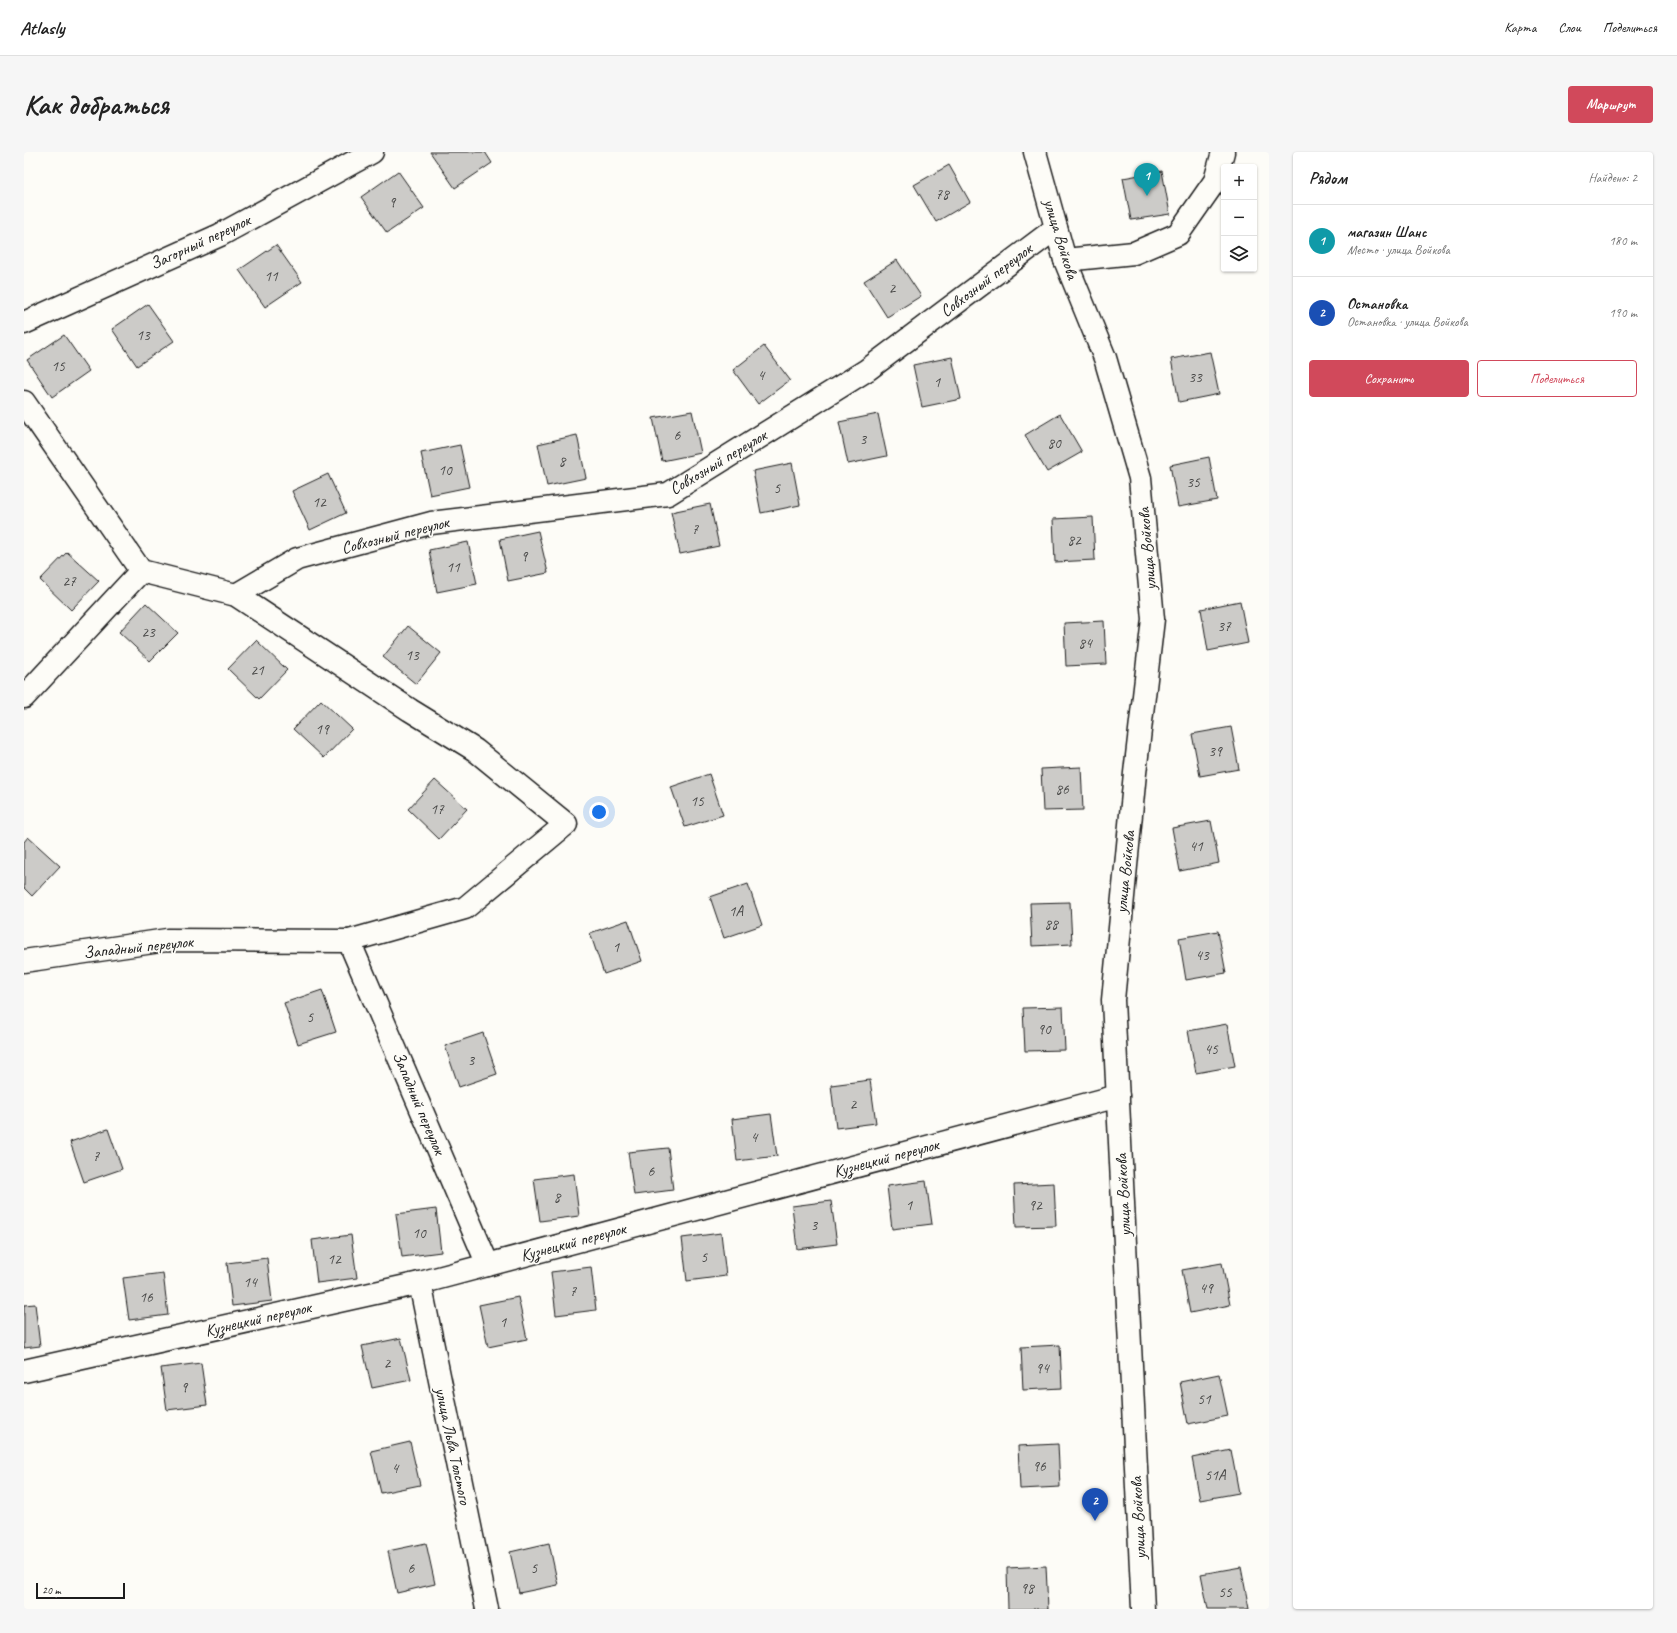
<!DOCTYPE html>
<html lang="ru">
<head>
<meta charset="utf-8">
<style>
  body { margin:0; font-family:Caveat,sans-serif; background:#f6f6f6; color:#222 }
  .controls { position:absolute; right:12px; top:12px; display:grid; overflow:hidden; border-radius:4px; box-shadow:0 1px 3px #0004 }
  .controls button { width:36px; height:36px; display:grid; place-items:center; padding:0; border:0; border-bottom:1px solid #e0e0e0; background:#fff; color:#222; font:20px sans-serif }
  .scale { position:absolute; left:12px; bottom:10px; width:89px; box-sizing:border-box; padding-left:4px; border:2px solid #1c1c1c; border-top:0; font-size:11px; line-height:14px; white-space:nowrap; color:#1c1c1c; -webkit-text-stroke:3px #fdfcf7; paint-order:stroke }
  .you { position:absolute; left:575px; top:660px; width:14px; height:14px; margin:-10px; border:3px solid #fff; border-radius:50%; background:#1a73e8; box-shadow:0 0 0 6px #1a73e833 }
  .badge { display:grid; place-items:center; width:26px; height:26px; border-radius:50%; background:#d1495b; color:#fff; font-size:13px; font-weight:700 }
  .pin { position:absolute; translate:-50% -33px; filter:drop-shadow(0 1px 2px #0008) }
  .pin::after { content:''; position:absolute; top:21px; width:14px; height:12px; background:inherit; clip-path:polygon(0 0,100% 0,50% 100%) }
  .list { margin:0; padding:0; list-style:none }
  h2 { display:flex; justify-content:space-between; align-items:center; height:52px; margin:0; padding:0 16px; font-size:17px }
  h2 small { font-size:13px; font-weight:400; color:#767676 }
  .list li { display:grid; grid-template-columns:26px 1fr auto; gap:12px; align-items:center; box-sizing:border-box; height:72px; padding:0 16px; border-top:1px solid #e0e0e0 }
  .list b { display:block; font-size:15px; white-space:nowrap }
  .list p { margin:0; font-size:13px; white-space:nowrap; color:#767676 }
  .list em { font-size:13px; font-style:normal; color:#767676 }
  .actions { display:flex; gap:8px; padding:12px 16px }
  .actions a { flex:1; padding:9px 0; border:1px solid #d1495b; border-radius:4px; text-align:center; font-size:14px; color:#d1495b }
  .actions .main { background:#d1495b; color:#fff }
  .icon { flex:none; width:22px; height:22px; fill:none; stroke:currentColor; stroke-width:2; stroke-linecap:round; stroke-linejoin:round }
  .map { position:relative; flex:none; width:1245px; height:1457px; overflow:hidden; border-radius:4px }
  header { display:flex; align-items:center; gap:24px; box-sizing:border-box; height:56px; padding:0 20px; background:#fff; border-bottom:1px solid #e0e0e0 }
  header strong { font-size:19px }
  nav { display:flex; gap:22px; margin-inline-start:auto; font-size:14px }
  .intro { display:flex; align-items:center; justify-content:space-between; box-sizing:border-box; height:96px; padding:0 24px }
  h1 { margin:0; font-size:28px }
  .button { padding:10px 18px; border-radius:4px; background:#d1495b; color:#fff; font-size:14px; font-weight:700 }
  main { display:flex; gap:24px; padding:0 24px }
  aside { flex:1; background:#fff; border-radius:4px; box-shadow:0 1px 3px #0004 }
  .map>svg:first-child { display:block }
  .building { fill:#cccbc8; stroke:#1c1c1c }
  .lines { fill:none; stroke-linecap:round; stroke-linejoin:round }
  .minor-casing { stroke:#1c1c1c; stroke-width:25 }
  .minor { stroke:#fdfcf7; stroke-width:22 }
  .labels { text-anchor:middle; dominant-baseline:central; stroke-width:3.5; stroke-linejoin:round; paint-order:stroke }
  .number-label { font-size:15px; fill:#484847 }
  .street-label { font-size:17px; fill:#1c1c1c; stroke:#fdfcf7 }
</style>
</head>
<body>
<header>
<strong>Atlasly</strong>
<nav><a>Карта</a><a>Слои</a><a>Поделиться</a></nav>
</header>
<div class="intro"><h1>Как добраться</h1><a class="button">Маршрут</a></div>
<main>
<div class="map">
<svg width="1245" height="1457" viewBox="0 0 1245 1457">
  <rect width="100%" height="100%" fill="#fdfcf7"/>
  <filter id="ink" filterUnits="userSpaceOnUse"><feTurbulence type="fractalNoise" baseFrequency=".025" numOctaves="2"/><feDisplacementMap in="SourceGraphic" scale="8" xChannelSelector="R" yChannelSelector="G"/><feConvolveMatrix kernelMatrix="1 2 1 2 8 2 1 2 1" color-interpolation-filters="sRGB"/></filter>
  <g filter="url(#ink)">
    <!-- building -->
    <g class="building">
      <polygon points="406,0 461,0 468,11 431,36"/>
      <polygon points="925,13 946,50 912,70 890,33"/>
      <polygon points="374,19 400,56 363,81 337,45"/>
      <polygon points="1138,19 1146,62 1107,68 1099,26"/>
      <polygon points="252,93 278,130 241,155 215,118"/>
      <polygon points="873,108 897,144 863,165 840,129"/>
      <polygon points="124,152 150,189 113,214 88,177"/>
      <polygon points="40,183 65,219 28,245 3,208"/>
      <polygon points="740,194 766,228 734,252 709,218"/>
      <polygon points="1186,200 1195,242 1155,250 1147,207"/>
      <polygon points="928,205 937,247 898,255 889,213"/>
      <polygon points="668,259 677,301 638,309 629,266"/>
      <polygon points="854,262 863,304 824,312 815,270"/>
      <polygon points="1036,262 1058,300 1023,320 1001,283"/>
      <polygon points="553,283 562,326 523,334 514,292"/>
      <polygon points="436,293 445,335 406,343 397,301"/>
      <polygon points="1185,305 1193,348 1154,355 1146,313"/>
      <polygon points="768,311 776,353 737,361 729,319"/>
      <polygon points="304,322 322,361 286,378 268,339"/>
      <polygon points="686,352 695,394 656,402 647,360"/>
      <polygon points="1069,365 1071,408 1031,410 1029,367"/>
      <polygon points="514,379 524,421 484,429 476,387"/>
      <polygon points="444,390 453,432 413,440 405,398"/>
      <polygon points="43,400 75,429 47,458 16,428"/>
      <polygon points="1216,449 1224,491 1184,499 1177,457"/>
      <polygon points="122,451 154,481 126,509 95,480"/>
      <polygon points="1080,469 1082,512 1042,514 1040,471"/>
      <polygon points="384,474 417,501 392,532 359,505"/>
      <polygon points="232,488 263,518 235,547 204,517"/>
      <polygon points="297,548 328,577 300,606 269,577"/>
      <polygon points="1207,575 1215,617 1176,624 1168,582"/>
      <polygon points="1057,615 1059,658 1019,659 1017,617"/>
      <polygon points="685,622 699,663 661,675 647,635"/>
      <polygon points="411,628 443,657 415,687 384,657"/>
      <polygon points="1187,669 1195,711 1156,719 1148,676"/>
      <polygon points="4,685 36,714 8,744 0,736 0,690"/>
      <polygon points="724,732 738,773 700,786 686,745"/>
      <polygon points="1046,750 1048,792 1008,794 1006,751"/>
      <polygon points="604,768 618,809 580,822 566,781"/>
      <polygon points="1194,779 1202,821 1162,828 1155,786"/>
      <polygon points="298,838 312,880 274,892 260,851"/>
      <polygon points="1039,855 1041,898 1001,899 999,856"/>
      <polygon points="1203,872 1211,914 1172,921 1164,879"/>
      <polygon points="459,881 473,922 435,935 421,894"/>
      <polygon points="846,928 852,971 812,976 807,933"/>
      <polygon points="747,962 753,1004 713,1009 708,967"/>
      <polygon points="84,977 98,1017 60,1030 46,990"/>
      <polygon points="644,996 649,1038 610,1043 604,1000"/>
      <polygon points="550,1022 555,1064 516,1069 510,1027"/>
      <polygon points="902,1029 908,1072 868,1077 863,1034"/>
      <polygon points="1030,1031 1032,1074 992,1075 990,1033"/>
      <polygon points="807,1049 813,1092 773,1097 768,1054"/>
      <polygon points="412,1057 417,1100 378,1105 372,1062"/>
      <polygon points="697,1081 702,1124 663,1129 658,1086"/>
      <polygon points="327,1083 333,1126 293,1131 288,1088"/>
      <polygon points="243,1106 248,1149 208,1154 203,1111"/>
      <polygon points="1198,1111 1206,1153 1166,1161 1158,1118"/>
      <polygon points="567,1115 572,1158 532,1163 527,1120"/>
      <polygon points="139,1121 144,1163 105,1168 99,1126"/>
      <polygon points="494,1145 503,1187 464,1195 455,1153"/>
      <polygon points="11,1152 16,1194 0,1196 0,1153"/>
      <polygon points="377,1186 387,1228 348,1236 338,1194"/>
      <polygon points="1036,1193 1038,1236 999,1238 997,1195"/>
      <polygon points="177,1211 183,1253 143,1258 137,1216"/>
      <polygon points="1195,1222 1204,1264 1164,1272 1156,1230"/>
      <polygon points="386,1290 396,1333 357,1341 347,1299"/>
      <polygon points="1034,1292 1036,1335 996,1337 994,1294"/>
      <polygon points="1207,1298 1215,1341 1176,1348 1168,1306"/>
      <polygon points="402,1391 411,1432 373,1441 364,1399"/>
      <polygon points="525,1391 534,1433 495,1441 486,1400"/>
      <polygon points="1022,1414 1024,1457 984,1457 983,1416"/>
      <polygon points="1217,1415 1225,1457 1184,1457 1177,1422"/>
    </g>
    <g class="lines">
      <!-- minor casing -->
      <g class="minor-casing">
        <g id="minor">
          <polyline points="1011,0 1041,108 1081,206 1116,326 1129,467 1111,621 1089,848 1119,1457"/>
          <polyline points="1041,108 1110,101 1154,82 1191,29 1199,0"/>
          <polyline points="0,171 196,83 348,0"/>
          <polyline points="0,250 117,419 212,443 386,558 451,598 542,672 441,756 325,789"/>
          <polyline points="212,443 273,407 407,371 644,342 843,218 1032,76"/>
          <polyline points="0,545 117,419"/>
          <polyline points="0,809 143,788 325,789 464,1113"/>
          <polyline points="396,1131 463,1457"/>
          <polyline points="0,1219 396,1131 1094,944"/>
        </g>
      </g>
      <!-- minor -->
      <use href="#minor" class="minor"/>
    </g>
  </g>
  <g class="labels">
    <!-- number labels -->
    <g class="number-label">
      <text x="918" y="42">78</text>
      <text x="368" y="50">9</text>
      <text x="247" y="124">11</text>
      <text x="868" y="136">2</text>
      <text x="119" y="183">13</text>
      <text x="34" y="214">15</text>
      <text x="737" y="223">4</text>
      <text x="1171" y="225">33</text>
      <text x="913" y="230">1</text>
      <text x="653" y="283">6</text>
      <text x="839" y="287">3</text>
      <text x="1030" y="291">80</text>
      <text x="538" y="309">8</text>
      <text x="421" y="318">10</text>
      <text x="1169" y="330">35</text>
      <text x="753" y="336">5</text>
      <text x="295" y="350">12</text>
      <text x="671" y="377">7</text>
      <text x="1050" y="388">82</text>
      <text x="500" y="404">9</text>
      <text x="429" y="415">11</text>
      <text x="45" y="429">27</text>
      <text x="1200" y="474">37</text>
      <text x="124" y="480">23</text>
      <text x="1061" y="491">84</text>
      <text x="388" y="503">13</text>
      <text x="233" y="518">21</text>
      <text x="298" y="577">19</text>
      <text x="1191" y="599">39</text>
      <text x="1038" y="637">86</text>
      <text x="673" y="649">15</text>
      <text x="413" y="657">17</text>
      <text x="1172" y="694">41</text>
      <text x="712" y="759">1А</text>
      <text x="1027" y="772">88</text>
      <text x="592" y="795">1</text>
      <text x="1178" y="803">43</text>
      <text x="286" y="865">5</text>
      <text x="1020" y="877">90</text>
      <text x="1187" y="897">45</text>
      <text x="447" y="908">3</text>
      <text x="829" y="952">2</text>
      <text x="730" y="985">4</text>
      <text x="72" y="1004">7</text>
      <text x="627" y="1019">6</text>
      <text x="533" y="1045">8</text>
      <text x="885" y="1053">1</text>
      <text x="1011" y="1053">92</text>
      <text x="790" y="1073">3</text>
      <text x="395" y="1081">10</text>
      <text x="680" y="1105">5</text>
      <text x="310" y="1107">12</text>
      <text x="226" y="1130">14</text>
      <text x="1182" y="1136">49</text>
      <text x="549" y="1139">7</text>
      <text x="122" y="1145">16</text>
      <text x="479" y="1170">1</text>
      <text x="363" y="1211">2</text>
      <text x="1018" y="1216">94</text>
      <text x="160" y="1235">9</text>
      <text x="1180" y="1247">51</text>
      <text x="1015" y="1314">96</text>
      <text x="371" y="1316">4</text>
      <text x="1191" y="1323">51А</text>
      <text x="387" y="1416">6</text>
      <text x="510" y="1416">5</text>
      <text x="1003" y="1436">98</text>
      <text x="1201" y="1440">55</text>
    </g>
    <!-- street labels -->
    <g class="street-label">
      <text transform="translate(1037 87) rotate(73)">улица Войкова</text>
      <text transform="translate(176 90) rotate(-25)">Загорный переулок</text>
      <text transform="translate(962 128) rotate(-37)">Совхозный переулок</text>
      <text transform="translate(694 310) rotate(-31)">Совхозный переулок</text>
      <text transform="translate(371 383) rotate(-14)">Совхозный переулок</text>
      <text transform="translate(1123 397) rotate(-95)">улица Войкова</text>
      <text transform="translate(1101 720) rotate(-84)">улица Войкова</text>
      <text transform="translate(114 795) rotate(-6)">Западный переулок</text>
      <text transform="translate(395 951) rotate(67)">Западный переулок</text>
      <text transform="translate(862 1006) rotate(-15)">Кузнецкий переулок</text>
      <text transform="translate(1099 1043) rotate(-93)">улица Войкова</text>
      <text transform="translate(549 1090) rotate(-15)">Кузнецкий переулок</text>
      <text transform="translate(234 1167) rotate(-13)">Кузнецкий переулок</text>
      <text transform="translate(429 1294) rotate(78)">улица Льва Толстого</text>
      <text transform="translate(1114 1366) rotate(-93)">улица Войкова</text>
    </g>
  </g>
</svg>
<div class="controls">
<button>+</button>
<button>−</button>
<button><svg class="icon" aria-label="layers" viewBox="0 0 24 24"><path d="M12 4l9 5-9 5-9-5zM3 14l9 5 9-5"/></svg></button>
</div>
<div class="scale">20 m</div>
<div class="you"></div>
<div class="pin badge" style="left:1123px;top:44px;background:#0f9aa8">1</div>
<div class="pin badge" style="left:1071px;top:1369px;background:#1a4fb4">2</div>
</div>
<aside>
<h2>Рядом<small>Найдено: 2</small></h2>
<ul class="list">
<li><span class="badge" style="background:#0f9aa8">1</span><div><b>магазин Шанс</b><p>Место · улица Войкова</p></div><em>180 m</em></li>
<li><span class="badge" style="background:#1a4fb4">2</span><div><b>Остановка</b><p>Остановка · улица Войкова</p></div><em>190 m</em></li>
</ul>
<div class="actions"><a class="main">Сохранить</a><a>Поделиться</a></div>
</aside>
</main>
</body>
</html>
